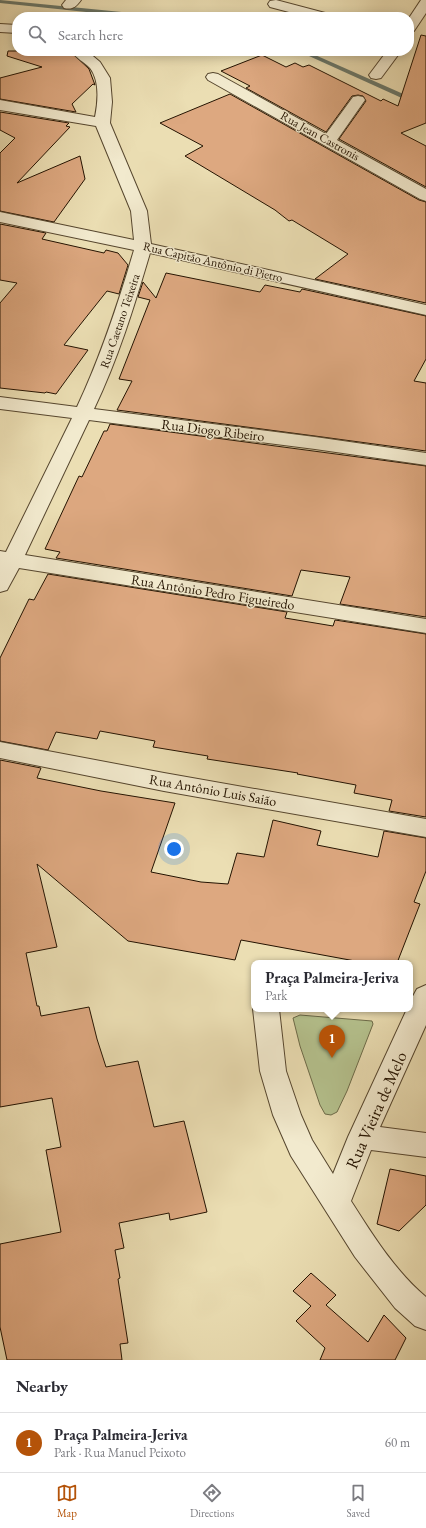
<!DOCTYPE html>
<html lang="en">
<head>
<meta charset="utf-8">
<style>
  body { margin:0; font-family:"EB Garamond",serif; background:#f7f7f7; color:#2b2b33 }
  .you { position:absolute; left:174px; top:849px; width:14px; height:14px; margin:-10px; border:3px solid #fff; border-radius:50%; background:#1a73e8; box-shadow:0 0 0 6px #1a73e833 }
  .badge { display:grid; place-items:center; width:26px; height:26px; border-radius:50%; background:#b45309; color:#fff; font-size:13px; font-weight:700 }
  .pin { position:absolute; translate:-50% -33px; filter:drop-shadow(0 1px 2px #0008) }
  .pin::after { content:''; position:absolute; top:21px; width:14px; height:12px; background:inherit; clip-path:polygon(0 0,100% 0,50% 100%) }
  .popup { position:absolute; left:251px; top:960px; width:162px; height:52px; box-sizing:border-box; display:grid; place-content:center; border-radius:8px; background:#fff; filter:drop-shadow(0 1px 3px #0005); font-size:13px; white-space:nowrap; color:#7c7c81 }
  .popup b { font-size:15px; color:#2b2b33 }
  .popup::after { content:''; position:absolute; left:50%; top:100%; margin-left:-8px; border:8px solid transparent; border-top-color:#fff }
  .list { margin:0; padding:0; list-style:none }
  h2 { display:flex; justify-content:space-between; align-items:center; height:52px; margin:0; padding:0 16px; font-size:17px }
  h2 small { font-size:13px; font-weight:400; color:#7c7c81 }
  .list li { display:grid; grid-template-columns:26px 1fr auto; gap:12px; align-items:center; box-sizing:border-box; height:60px; padding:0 16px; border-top:1px solid #e1e1e2 }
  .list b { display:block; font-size:15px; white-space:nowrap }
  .list p { margin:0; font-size:13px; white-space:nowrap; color:#7c7c81 }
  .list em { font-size:13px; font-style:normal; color:#7c7c81 }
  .icon { flex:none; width:22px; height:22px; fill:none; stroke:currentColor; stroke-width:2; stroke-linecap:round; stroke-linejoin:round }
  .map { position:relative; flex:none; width:426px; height:1360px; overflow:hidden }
  .search { position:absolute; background:#fff; box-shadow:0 2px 10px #0003; left:12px; right:12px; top:12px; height:44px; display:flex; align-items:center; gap:10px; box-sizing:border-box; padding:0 14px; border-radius:16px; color:#7c7c81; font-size:15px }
  .sheet { height:112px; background:#fff }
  nav { display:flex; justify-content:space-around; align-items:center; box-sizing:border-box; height:56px; border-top:1px solid #e1e1e2; background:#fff; font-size:11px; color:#7c7c81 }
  nav a { display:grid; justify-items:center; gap:2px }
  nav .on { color:#b45309 }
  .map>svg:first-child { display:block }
  .green { fill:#b5c28e; stroke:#6c6a48 }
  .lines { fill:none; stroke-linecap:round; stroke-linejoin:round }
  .stream { fill:#6a786a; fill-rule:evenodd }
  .building { fill:#dda880; stroke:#241301 }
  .minor-casing { stroke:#56462e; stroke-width:2 }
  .minor { fill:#f2eace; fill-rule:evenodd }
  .labels { text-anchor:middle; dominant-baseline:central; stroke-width:3; stroke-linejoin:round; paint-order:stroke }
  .far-street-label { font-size:12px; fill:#241301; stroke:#f2eace }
  .street-label { font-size:14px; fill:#241301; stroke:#f2eace }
  .near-street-label { font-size:17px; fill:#241301; stroke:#f2eace }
</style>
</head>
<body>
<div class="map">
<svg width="426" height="1360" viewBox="0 0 426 1360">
  <rect width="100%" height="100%" fill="#ebdeb3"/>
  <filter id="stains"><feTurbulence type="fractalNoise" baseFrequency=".005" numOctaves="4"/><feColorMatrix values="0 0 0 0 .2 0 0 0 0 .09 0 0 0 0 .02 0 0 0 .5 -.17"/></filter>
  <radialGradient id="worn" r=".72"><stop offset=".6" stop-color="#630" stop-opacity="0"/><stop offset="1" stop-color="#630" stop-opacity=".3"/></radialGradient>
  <!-- green -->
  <polygon class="green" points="300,1015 372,1021 373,1024 347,1091 337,1112 331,1115 325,1114 320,1105 300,1046 293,1018"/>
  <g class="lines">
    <!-- stream -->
    <g class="stream">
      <polygon points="0,0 152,15 155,17 134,17 0,3"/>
      <polygon points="298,51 306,51 426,104 426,109"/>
    </g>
  </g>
  <!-- building -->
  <g class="building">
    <polygon points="421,35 426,36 426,123 401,133 426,146 426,187 339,139 366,101 363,96 358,95 352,96 326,132 246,88 250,86 221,71 262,55 286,67 295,63 303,67 309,65 381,101 383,99 398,106"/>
    <polygon points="8,51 70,51 89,69 95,85 93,84 72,104 76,112 0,99 0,78 42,67 7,56"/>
    <polygon points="230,94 419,200 426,202 426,303 315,279 348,254 292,220 289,221 275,210 185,156 203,146 160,123"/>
    <polygon points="0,112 69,123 66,126 70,127 17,183 80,156 85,179 54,222 0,211 0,153 15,138 0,130"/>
    <polygon points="0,224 46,233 42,239 104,253 106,250 118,253 128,265 119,294 107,291 64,345 88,350 56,394 46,392 45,393 0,388 0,303 17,283 0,280"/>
    <polygon points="166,273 260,292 265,285 300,292 302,289 426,316 426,359 414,381 426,383 426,451 315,436 117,410 132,381 119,379 150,300 138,297 143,282 156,298"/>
    <polygon points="110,424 426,466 426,617 340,604 350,577 301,570 292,596 56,558 60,552 45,549 79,476 82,477 104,431 107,431"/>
    <polygon points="48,574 287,612 285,618 333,626 335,620 426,634 426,817 389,811 392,800 354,793 356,785 297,774 298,773 207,759 208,756 153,747 155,741 100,731 97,739 56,732 48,750 0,741 0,658 29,599 34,600"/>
    <polygon points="0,760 41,768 37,778 101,791 175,803 151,872 201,882 228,884 237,853 264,857 273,820 321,831 317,845 378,857 384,831 426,838 426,871 414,902 420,904 397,963 366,963 241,940 235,960 128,941 37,864 57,947 26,953 37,1006 39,1006 41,1016 89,1007 97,1039 106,1067 138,1061 154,1127 184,1121 207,1212 170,1220 169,1213 119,1223 124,1248 115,1250 120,1278 118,1279 128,1343 120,1344 122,1360 7,1360 0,1327 0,1244 61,1232 46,1150 61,1147 52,1098 0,1107"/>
    <polygon points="390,1169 426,1176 426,1205 399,1231 377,1224"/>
    <polygon points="311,1273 336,1295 326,1305 368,1342 384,1315 406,1338 395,1360 320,1360 325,1348 296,1321 311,1306 293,1291"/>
  </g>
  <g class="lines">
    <!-- minor casing -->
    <g class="minor-casing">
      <g id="minor">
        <path d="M66 0H81C76 7 72 10 64 8L62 5Z"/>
        <polygon points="276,0 329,14 331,17 308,17 270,7 268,4 270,1"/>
        <polygon points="421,0 426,0 426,13 414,31 409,32 409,18"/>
        <polygon points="0,24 17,25 17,33 0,32"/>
        <path d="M71 51H87L100 62 110 78 112 102 110 123 147 211 151 244 426 305V315L150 253C134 307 118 359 94 409L315 437 426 453V465L315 449 89 420 25 555 426 619V633L19 568 7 590 0 592V551L6 552 72 418 0 409V397L77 407C101 356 118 304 134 250L0 222V212L134 240 131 211 96 126 0 110V100L95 117C98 102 100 81 90 68 84 62 76 58 71 51Z"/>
        <polygon points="387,51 401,51 381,78 376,79 371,78 369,75"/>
        <polygon points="213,73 218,74 326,134 353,97 358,96 363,97 365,100 337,140 426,189 426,201 420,199 208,80 206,77 208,74"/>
        <polygon points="0,742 164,773 426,819 426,837 164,791 0,758"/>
        <path d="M426 985V1025L380 1127 426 1133V1157L371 1150 351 1201C372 1234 395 1271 426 1297V1330L415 1326 395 1308 355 1257 291 1156 273 1115 260 1071 253 1009 254 1007V1009H279L286 1071 301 1115 312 1140 333 1174 348 1137 407 1009H410C410 1001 413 996 417 989Z"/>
      </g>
    </g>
    <!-- minor -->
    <use href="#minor" class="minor"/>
  </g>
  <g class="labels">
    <!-- far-street labels -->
    <g class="far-street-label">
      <text transform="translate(320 136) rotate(29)">Rua Jean Castronis</text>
      <text transform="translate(213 262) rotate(13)">Rua Capitão Antônio di Pietro</text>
      <text transform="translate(120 321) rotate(-71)">Rua Caetano Teixeira</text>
    </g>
    <!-- street labels -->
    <g class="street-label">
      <text transform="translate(213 430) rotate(7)">Rua Diogo Ribeiro</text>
      <text transform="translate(213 592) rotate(9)">Rua Antônio Pedro Figueiredo</text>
      <text transform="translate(213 790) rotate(10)">Rua Antônio Luis Saião</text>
    </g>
    <!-- near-street labels -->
    <g class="near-street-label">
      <text transform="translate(376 1110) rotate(-66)">Rua Vieira de Melo</text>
    </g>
  </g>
  <rect width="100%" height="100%" filter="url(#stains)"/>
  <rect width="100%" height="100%" fill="url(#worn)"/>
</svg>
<div class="you"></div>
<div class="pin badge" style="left:332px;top:1058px">1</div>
<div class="popup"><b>Praça Palmeira-Jeriva</b>Park</div>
<div class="search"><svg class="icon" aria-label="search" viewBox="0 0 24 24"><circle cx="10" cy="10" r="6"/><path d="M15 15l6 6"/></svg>Search here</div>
</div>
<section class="sheet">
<h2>Nearby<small></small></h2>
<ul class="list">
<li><span class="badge">1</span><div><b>Praça Palmeira-Jeriva</b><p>Park · Rua Manuel Peixoto</p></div><em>60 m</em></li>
</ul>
</section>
<nav>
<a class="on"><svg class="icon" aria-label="map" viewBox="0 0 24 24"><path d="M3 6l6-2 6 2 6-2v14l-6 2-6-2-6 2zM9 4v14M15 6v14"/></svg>Map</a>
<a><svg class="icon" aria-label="directions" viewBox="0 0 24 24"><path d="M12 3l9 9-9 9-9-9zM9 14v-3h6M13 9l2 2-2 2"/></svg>Directions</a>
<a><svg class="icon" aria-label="saved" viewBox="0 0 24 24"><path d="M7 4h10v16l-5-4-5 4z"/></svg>Saved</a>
</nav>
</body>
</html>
